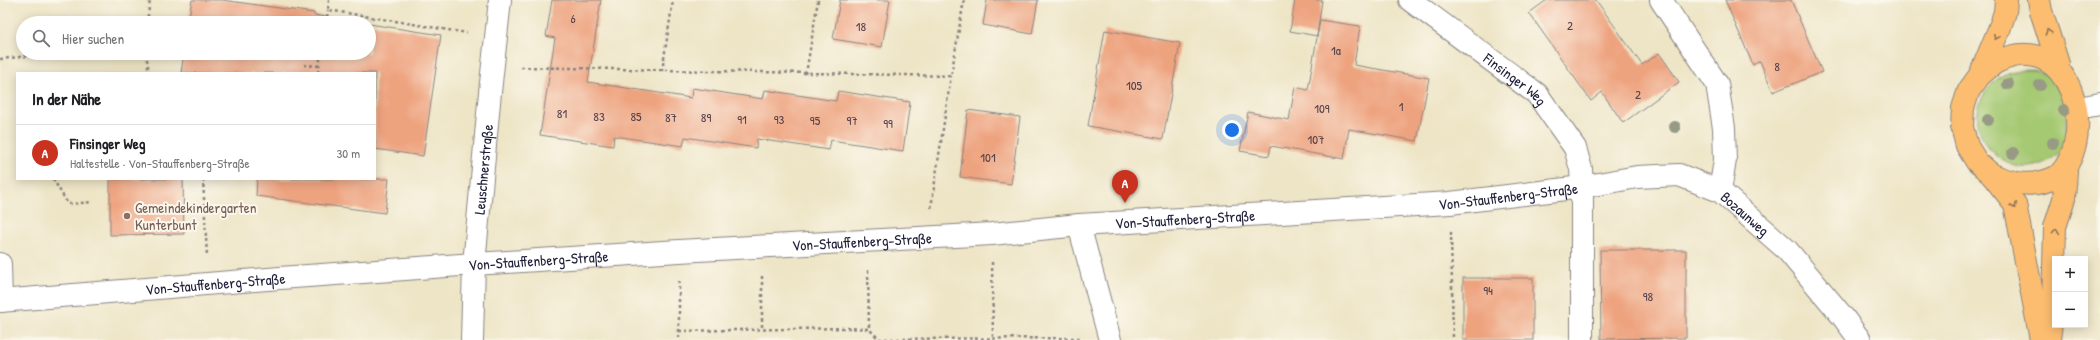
<!DOCTYPE html>
<html lang="de">
<head>
<meta charset="utf-8">
<style>
  body { margin:0; font-family:"Patrick Hand",sans-serif; background:#f2f2f2; color:#202124 }
  .controls { position:absolute; right:12px; bottom:12px; display:grid; overflow:hidden; border-radius:0px; box-shadow:0 2px 10px #0003 }
  .controls button { width:36px; height:36px; display:grid; place-items:center; padding:0; border:0; border-bottom:1px solid #e0e0e0; background:#fff; color:#202124; font:20px sans-serif }
  .you { position:absolute; left:1232px; top:130px; width:14px; height:14px; margin:-10px; border:3px solid #fff; border-radius:50%; background:#1a73e8; box-shadow:0 0 0 6px #1a73e833 }
  .badge { display:grid; place-items:center; width:26px; height:26px; border-radius:50%; background:#c8321e; color:#fff; font-size:13px; font-weight:700 }
  .pin { position:absolute; translate:-50% -33px; filter:drop-shadow(0 1px 2px #0008) }
  .pin::after { content:''; position:absolute; top:21px; width:14px; height:12px; background:inherit; clip-path:polygon(0 0,100% 0,50% 100%) }
  .list { margin:0; padding:0; list-style:none }
  h2 { display:flex; justify-content:space-between; align-items:center; height:52px; margin:0; padding:0 16px; font-size:17px }
  h2 small { font-size:13px; font-weight:400; color:#757577 }
  .list li { display:grid; grid-template-columns:26px 1fr auto; gap:12px; align-items:center; box-sizing:border-box; height:56px; padding:0 16px; border-top:1px solid #e0e0e0 }
  .list b { display:block; font-size:15px; white-space:nowrap }
  .list p { margin:0; font-size:13px; white-space:nowrap; color:#757577 }
  .list em { font-size:13px; font-style:normal; color:#757577 }
  .icon { flex:none; width:22px; height:22px; fill:none; stroke:currentColor; stroke-width:2; stroke-linecap:round; stroke-linejoin:round }
  .map { position:relative; flex:none; width:2100px; height:340px; overflow:hidden }
  .search { position:absolute; background:#fff; box-shadow:0 2px 10px #0003; left:16px; top:16px; width:360px; height:44px; display:flex; align-items:center; gap:10px; box-sizing:border-box; padding:0 14px; border-radius:22px; color:#757577; font-size:15px }
  .panel { position:absolute; background:#fff; box-shadow:0 2px 10px #0003; left:16px; top:72px; width:360px; height:108px; border-radius:0px }
  .map>svg:first-child { display:block }
  .green { fill:#a5c972; stroke:#647656 }
  .building { fill:#eea37f }
  .lines { fill:none; stroke-linecap:round; stroke-linejoin:round }
  .minor-casing { stroke:#888480; stroke-width:24 }
  .major-casing { stroke:#888480; stroke-width:24 }
  .path { stroke:#888480; stroke-width:2.5; stroke-dasharray:3 3; stroke-linecap:butt }
  .minor { stroke:#fff; stroke-width:22 }
  .major { stroke:#fcbd6f; stroke-width:22 }
  .tree { fill:#979a84 }
  .oneway { stroke:#8f7055 }
  .education-dot { fill:#8d6e63; stroke:#fbf7ec; stroke-width:1.5 }
  .labels { text-anchor:middle; dominant-baseline:central; stroke-width:4; stroke-linejoin:round; paint-order:stroke }
  .number-label { font-size:13px; fill:#55424c }
  .street-label { font-size:15px; fill:#22223b; stroke:#fbf7ec }
  .education-label { font-size:15px; fill:#785e54; stroke:#fbf7ec; text-anchor:start }
</style>
</head>
<body>
<div class="map">
<svg width="2100" height="340" viewBox="0 0 2100 340">
  <rect width="100%" height="100%" fill="#fbf7ec"/>
  <filter id="ink" filterUnits="userSpaceOnUse"><feTurbulence type="fractalNoise" baseFrequency=".025" numOctaves="2"/><feDisplacementMap in="SourceGraphic" scale="8" xChannelSelector="R" yChannelSelector="G"/><feConvolveMatrix kernelMatrix="1 2 1 2 8 2 1 2 1" color-interpolation-filters="sRGB"/></filter>
  <filter id="wash" filterUnits="userSpaceOnUse"><feTurbulence type="fractalNoise" baseFrequency=".012" numOctaves="4" result="noise"/><feDisplacementMap in="SourceGraphic" scale="16" xChannelSelector="R" yChannelSelector="G"/><feGaussianBlur stdDeviation="0.9" result="paint"/><feColorMatrix in="noise" values="0 0 0 0 0 0 0 0 0 0 0 0 0 0 0 0 0 1.4 0 .05"/><feComposite in="paint" operator="in"/></filter>
  <g filter="url(#wash)">
    <rect width="100%" height="100%" fill="#eee5c6"/>
    <!-- green -->
    <path class="green" d="M2034 70 2051 77 2065 90 2067 144C2063 148 2059 154 2054 157 2009 192 1952 129 1990 86 1996 79 2005 72 2015 71 2021 70 2028 70 2034 70Z"/>
    <g id="blocks">
      <!-- building -->
      <g class="building">
        <polygon points="192,0 222,0 314,13 314,15 364,23 188,23"/>
        <polygon points="552,0 601,0 588,82 691,98 692,88 763,99 765,90 836,101 838,91 910,102 903,151 831,140 829,150 757,139 756,148 685,137 683,146 614,136 613,146 540,135 555,38 546,36"/>
        <polygon points="840,0 890,0 882,47 833,39"/>
        <polygon points="987,0 1038,0 1032,34 983,25"/>
        <polygon points="1295,0 1322,0 1317,36 1290,31"/>
        <polygon points="1547,0 1596,0 1642,65 1659,53 1679,82 1623,123 1602,92 1591,101 1529,13"/>
        <polygon points="1725,0 1791,0 1822,72 1773,92 1760,61 1753,65"/>
        <polygon points="1320,20 1360,26 1354,65 1429,78 1417,141 1349,129 1344,159 1271,146 1269,156 1240,151 1248,112 1289,120 1295,87 1308,90"/>
        <polygon points="369,24 441,35 423,156 375,149 375,73 181,73 184,53 369,53"/>
        <polygon points="1105,30 1180,43 1163,139 1088,126"/>
        <polygon points="968,110 1020,117 1011,184 960,177"/>
        <polygon points="110,179 183,179 184,234 110,235"/>
        <polygon points="257,179 389,179 385,213 256,196"/>
        <polygon points="1600,250 1686,250 1686,338 1601,339"/>
        <rect x="1463" y="278" width="70" height="62"/>
      </g>
    </g>
  </g>
  <g filter="url(#ink)">
    <use href="#blocks" fill-opacity="0" stroke="#888480" stroke-width="1"/>
    <g class="lines">
      <!-- minor casing -->
      <g class="minor-casing">
        <g id="minor">
          <path id="s1" d="M1410 0 1537 94 1575 148 1581 169 1582 187V340"/>
          <polyline points="1661,0 1717,84 1724,128 1725,160 1720,191"/>
          <polyline points="2089,106 2100,104"/>
          <polyline points="1079,225 1110,340"/>
          <polyline points="0,264 1,301"/>
          <path id="s2" d="M0 301 280 278 474 264 679 251 992 234 1079 225 1450 203 1582 187 1637 177 1679 175 1720 191 1787 250 1843 317 1860 340"/>
          <path id="s3" d="M472 340 474 264 490 92 500 0"/>
        </g>
      </g>
      <!-- major casing -->
      <g class="major-casing">
        <g id="major">
          <polyline points="2006,0 2005,12 2000,27 1980,75 1969,90 1963,108 1962,127 1967,146 1977,162 1991,174 2015,204 2041,340"/>
          <polyline points="2039,0 2041,11 2058,64"/>
          <path d="M1980 75C1985 71 1991 65 1997 62 2070 26 2100 135 2058 176 2035 188 2014 185 1991 174"/>
          <polyline points="2049,340 2053,307 2055,227 2064,199 2066,171"/>
        </g>
      </g>
      <!-- path -->
      <g class="path">
        <polyline points="329,0 328,10 467,33"/>
        <polyline points="147,23 150,0"/>
        <polyline points="326,23 328,10"/>
        <polyline points="146,53 149,73"/>
        <polyline points="0,59 58,53"/>
        <polyline points="304,65 319,66"/>
        <polyline points="521,67 951,76 964,0"/>
        <polyline points="662,71 673,0"/>
        <polyline points="318,73 321,53"/>
        <polyline points="806,74 818,0"/>
        <polyline points="53,179 68,204 93,202"/>
        <polyline points="203,179 207,256"/>
        <polyline points="931,208 951,76"/>
        <polyline points="1451,232 1453,340"/>
        <polyline points="992,262 993,340"/>
        <polyline points="868,270 869,329"/>
        <polyline points="762,276 762,329"/>
        <polyline points="679,281 679,340"/>
        <polyline points="679,331 845,328 869,329 879,339 1080,338"/>
      </g>
      <!-- minor -->
      <use href="#minor" class="minor"/>
      <!-- major -->
      <use href="#major" class="major"/>
    </g>
    <!-- trees -->
    <g class="tree">
      <circle cx="2008" cy="84" r="6"/>
      <circle cx="2040" cy="85" r="6"/>
      <circle cx="2064" cy="110" r="6"/>
      <circle cx="1988" cy="120" r="6"/>
      <circle cx="1675" cy="127" r="6"/>
      <circle cx="2053" cy="143" r="6"/>
      <circle cx="2013" cy="153" r="6"/>
    </g>
    <!-- one-way arrows -->
    <defs><path id="oneway-chevron" d="M-2-3.5L2.5 0L-2 3.5" fill="none" stroke-width="1.6" stroke-linecap="round" stroke-linejoin="round"/></defs>
    <g class="oneway">
      <use href="#oneway-chevron" transform="translate(2048 32) rotate(-108)"/>
      <use href="#oneway-chevron" transform="translate(1996 37) rotate(113)"/>
      <use href="#oneway-chevron" transform="translate(2014 206) rotate(65)"/>
      <use href="#oneway-chevron" transform="translate(2056 231) rotate(-85)"/>
    </g>
  </g>
  <!-- markers -->
  <circle class="education-dot" cx="127" cy="216" r="4"/>
  <g class="labels">
    <!-- number labels -->
    <g class="number-label">
      <text x="573" y="18">6</text>
      <text x="1570" y="25">2</text>
      <text x="861" y="26">18</text>
      <text x="1336" y="50">1a</text>
      <text x="1777" y="66">8</text>
      <text x="1134" y="85">105</text>
      <text x="1638" y="94">2</text>
      <text x="1401" y="106">1</text>
      <text x="1322" y="108">109</text>
      <text x="562" y="113">81</text>
      <text x="599" y="116">83</text>
      <text x="636" y="116">85</text>
      <text x="671" y="117">87</text>
      <text x="706" y="117">89</text>
      <text x="742" y="119">91</text>
      <text x="779" y="119">93</text>
      <text x="815" y="120">95</text>
      <text x="852" y="120">97</text>
      <text x="888" y="123">99</text>
      <text x="1316" y="139">107</text>
      <text x="988" y="157">101</text>
      <text x="1488" y="290">94</text>
      <text x="1648" y="296">98</text>
    </g>
    <!-- street labels -->
    <g class="street-label">
      <text stroke="none"><textPath href="#s1" startOffset="132">Finsinger Weg</textPath></text>
      <text stroke="none"><textPath href="#s3" startOffset="171">Leuschnerstraße</textPath></text>
      <text stroke="none"><textPath href="#s2" startOffset="1512">Von-Stauffenberg-Straße</textPath></text>
      <text stroke="none"><textPath href="#s2" startOffset="1762">Bozaunweg</textPath></text>
      <text stroke="none"><textPath href="#s2" startOffset="1188">Von-Stauffenberg-Straße</textPath></text>
      <text stroke="none"><textPath href="#s2" startOffset="864">Von-Stauffenberg-Straße</textPath></text>
      <text stroke="none"><textPath href="#s2" startOffset="540">Von-Stauffenberg-Straße</textPath></text>
      <text stroke="none"><textPath href="#s2" startOffset="216">Von-Stauffenberg-Straße</textPath></text>
    </g>
    <!-- education labels -->
    <g class="education-label">
      <text x="135" y="207">Gemeindekindergarten<tspan x="135" dy="17">Kunterbunt</tspan></text>
    </g>
  </g>
</svg>
<div class="controls">
<button>+</button>
<button>−</button>
</div>
<div class="you"></div>
<div class="pin badge" style="left:1125px;top:203px">A</div>
<div class="search"><svg class="icon" aria-label="search" viewBox="0 0 24 24"><circle cx="10" cy="10" r="6"/><path d="M15 15l6 6"/></svg>Hier suchen</div>
<section class="panel">
<h2>In der Nähe<small></small></h2>
<ul class="list">
<li><span class="badge">A</span><div><b>Finsinger Weg</b><p>Haltestelle · Von-Stauffenberg-Straße</p></div><em>30 m</em></li>
</ul>
</section>
</div>
</body>
</html>
